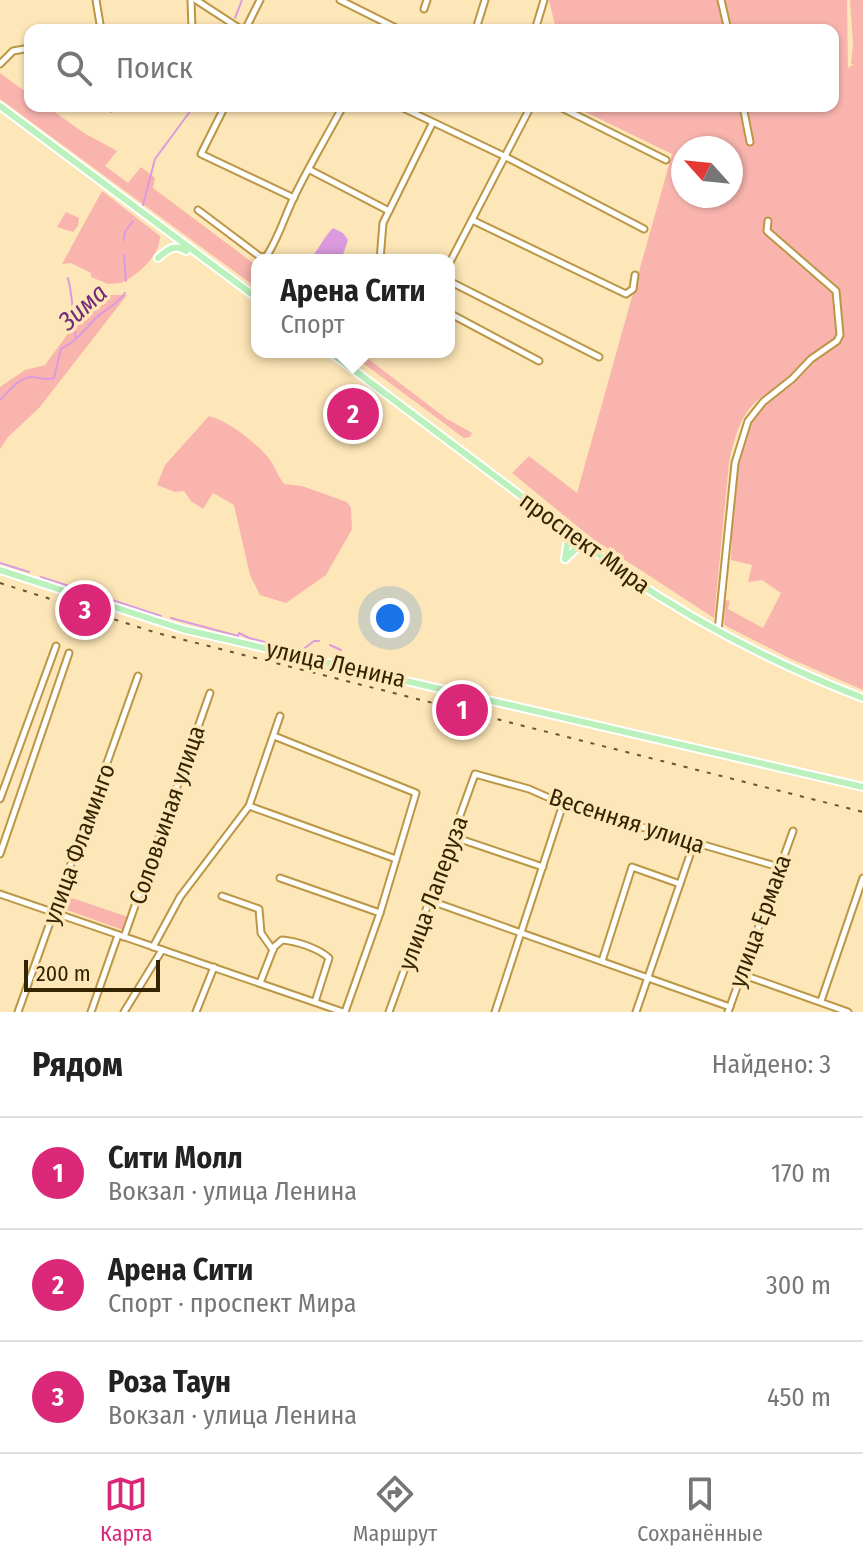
<!DOCTYPE html>
<html lang="ru">
<head>
<meta charset="utf-8">
<style>
  body { margin:0; font-family:"Fira Sans Condensed",sans-serif; background:#f6f6f6; color:#222 }
  .compass { position:absolute; left:671px; top:136px; width:72px; height:72px; border-radius:50%; background:#fff; box-shadow:0 2px 6px #0004; rotate:297deg }
  .scale { position:absolute; left:24px; bottom:20px; width:136px; box-sizing:border-box; padding-left:8px; border:4px solid #342502; border-top:0; font-size:22px; line-height:28px; white-space:nowrap; color:#342502; -webkit-text-stroke:6px #fde6b7; paint-order:stroke }
  .you { position:absolute; left:390px; top:618px; width:28px; height:28px; margin:-20px; border:6px solid #fff; border-radius:50%; background:#1a73e8; box-shadow:0 0 0 12px #1a73e833 }
  .badge { display:grid; place-items:center; width:52px; height:52px; border-radius:50%; background:#db2777; color:#fff; font-size:26px; font-weight:700 }
  .pin { position:absolute; translate:-50% -50%; border:4px solid #fff; box-shadow:0 2px 8px #0006 }
  .popup { position:absolute; left:251px; top:254px; width:204px; height:104px; box-sizing:border-box; display:grid; place-content:center; border-radius:16px; background:#fff; filter:drop-shadow(0 2px 6px #0005); font-size:26px; white-space:nowrap; color:#767676 }
  .popup b { font-size:30px; color:#222 }
  .popup::after { content:''; position:absolute; left:50%; top:100%; margin-left:-16px; border:16px solid transparent; border-top-color:#fff }
  .list { margin:0; padding:0; list-style:none }
  h2 { display:flex; justify-content:space-between; align-items:center; height:104px; margin:0; padding:0 32px; font-size:34px }
  h2 small { font-size:26px; font-weight:400; color:#767676 }
  .list li { display:grid; grid-template-columns:52px 1fr auto; gap:24px; align-items:center; box-sizing:border-box; height:112px; padding:0 32px; border-top:2px solid #e0e0e0 }
  .list b { display:block; font-size:30px; white-space:nowrap }
  .list p { margin:0; font-size:26px; white-space:nowrap; color:#767676 }
  .list em { font-size:26px; font-style:normal; color:#767676 }
  .icon { flex:none; width:44px; height:44px; fill:none; stroke:currentColor; stroke-width:2; stroke-linecap:round; stroke-linejoin:round }
  .map { position:relative; flex:none; width:863px; height:1012px; overflow:hidden }
  .search { position:absolute; background:#fff; box-shadow:0 2px 6px #0004; left:24px; right:24px; top:24px; height:88px; display:flex; align-items:center; gap:20px; box-sizing:border-box; padding:0 28px; border-radius:16px; color:#767676; font-size:30px }
  .sheet { height:440px; background:#fff }
  nav { display:flex; justify-content:space-around; align-items:center; box-sizing:border-box; height:112px; border-top:2px solid #e0e0e0; background:#fff; font-size:22px; color:#767676 }
  nav a { display:grid; justify-items:center; gap:4px }
  nav .on { color:#db2777 }
  .map>svg:first-child { display:block }
  .green { fill:#f9b4ae; fill-rule:evenodd }
  .water { fill:#db9bde }
  .lines { fill:none; stroke-linecap:round; stroke-linejoin:round }
  .stream { stroke:#db9bde; stroke-width:2 }
  .minor-casing { stroke:#bb9745; stroke-width:9 }
  .major-casing { stroke:#fff; stroke-width:10 }
  .minor { stroke:#fff; stroke-width:5 }
  .major { stroke:#bbf1bc; stroke-width:6 }
  .rail { stroke:#675630; stroke-width:2; stroke-dasharray:4 8; stroke-linecap:butt }
  .labels { text-anchor:middle; dominant-baseline:central; stroke-width:7; stroke-linejoin:round; paint-order:stroke }
  .street-label { font-size:24px; fill:#342502; stroke:#fde6b7 }
  .water-label { font-size:26px; font-style:italic; fill:#74297a; stroke:#fde6b7 }
</style>
</head>
<body>
<div class="map">
<svg width="863" height="1012" viewBox="0 0 863 1012">
  <rect width="100%" height="100%" fill="#fde6b7"/>
  <!-- green -->
  <g class="green">
    <path d="M549 0H847L848 68 854 64H851L853 44 850 0H863V690L791 659 724 625 725 600 730 601 728 609 763 628 781 593 762 580 748 582 752 565 731 560C733 520 730 459 748 423 754 411 768 399 777 389 743 402 736 431 729 463L714 618 593 539 512 473 529 456 577 493 672 154 573 106H833V30H556ZM683 148H731V196H683Z"/>
    <polygon points="0,73 30,95 30,106 46,106 84,133 117,151 105,166 128,183 141,167 155,178 153,188 257,266 257,288 0,99"/>
    <path d="M102 191 160 236C160 256 138 275 121 283L108 284 91 277V273L71 263 62 264Z"/>
    <polygon points="66,212 79,218 78,226 73,232 57,227"/>
    <polygon points="107,295 127,295 39,408 8,437 0,449 0,387 25,370 45,365 83,313"/>
    <polygon points="354,352 359,352 447,419 472,433 470,437 464,438 352,355"/>
    <path d="M209 416C230 422 252 440 267 456 274 464 277 475 284 484L302 486 347 502 351 508 352 529 326 575 286 603 260 595 250 575 234 505 213 493 203 509 191 501 184 491 175 492 157 485 165 465Z"/>
    <polygon points="69,897 128,917 123,930 64,909"/>
  </g>
  <!-- water -->
  <path class="water" d="M333 228 343 233 348 240 341 260H309C319 250 323 238 333 228Z"/>
  <g class="lines">
    <!-- stream -->
    <g class="stream">
      <polyline points="235,18 242,0"/>
      <polyline points="143,205 155,159 194,106"/>
      <polyline points="124,240 125,232 133,221"/>
      <polyline points="124,255 126,281"/>
      <path d="M68 278C73 297 73 318 76 339"/>
      <path d="M0 400C9 391 20 376 33 377 42 378 45 381 54 378L61 349C77 341 83 331 95 319 105 309 117 305 125 293"/>
      <polyline points="0,563 29,572"/>
      <polyline points="41,577 161,616"/>
      <polyline points="171,618 238,636 239,633 249,638 301,651 314,641 319,641"/>
      <polyline points="330,645 341,650"/>
    </g>
    <!-- minor casing -->
    <g class="minor-casing">
      <g id="minor">
        <polyline points="96,0 101,30"/>
        <polyline points="191,0 192,30"/>
        <polyline points="196,0 242,30"/>
        <polyline points="340,0 400,30"/>
        <polyline points="721,0 728,30"/>
        <polyline points="424,9 427,0"/>
        <polyline points="476,29 485,0"/>
        <polyline points="159,30 168,29"/>
        <polyline points="245,30 260,0"/>
        <polyline points="535,30 544,0"/>
        <polyline points="0,64 13,51 30,48"/>
        <polyline points="110,106 111,108"/>
        <polyline points="225,106 201,154 294,198"/>
        <polyline points="399,106 506,157 644,229"/>
        <polyline points="558,106 666,160"/>
        <polyline points="743,106 750,142"/>
        <polyline points="310,170 389,211"/>
        <path d="M198 210 259 256 266 257C280 236 286 211 298 189 312 161 328 134 343 106"/>
        <polyline points="472,220 626,294 633,289 635,275"/>
        <polyline points="380,260 383,223 432,124"/>
        <polyline points="449,264 531,106"/>
        <polyline points="449,281 599,357"/>
        <polyline points="449,313 539,361"/>
        <polyline points="339,359 343,352"/>
        <polyline points="718,631 735,463 748,421 763,402 792,379 811,359 837,341 840,335 836,291 767,231 768,221"/>
        <polyline points="274,736 416,793 380,913 345,1012"/>
        <polyline points="0,799 56,646"/>
        <polyline points="249,806 396,859"/>
        <polyline points="454,837 543,867"/>
        <polyline points="0,854 69,653"/>
        <polyline points="280,878 380,913"/>
        <polyline points="0,894 343,1012"/>
        <polyline points="222,896 259,909 261,933 273,950"/>
        <polyline points="431,901 730,1007"/>
        <polyline points="124,937 210,693"/>
        <polyline points="153,947 180,897 249,806 280,716"/>
        <polyline points="602,961 632,867 680,884"/>
        <polyline points="741,974 848,1012"/>
        <path d="M260 983 274 947 282 940C296 941 318 948 329 958L315 1002"/>
        <polyline points="821,1001 863,878"/>
        <polyline points="18,1012 138,676"/>
        <polyline points="91,1012 118,935"/>
        <polyline points="124,1012 162,950"/>
        <polyline points="196,1012 214,967"/>
        <polyline points="389,1012 475,774 529,789 563,804 779,867"/>
        <polyline points="495,1012 563,804"/>
        <polyline points="636,1012 694,843"/>
        <polyline points="728,1012 793,831"/>
      </g>
    </g>
    <!-- major casing -->
    <g class="major-casing">
      <g id="major">
        <polyline points="0,106 257,298"/>
        <path d="M158 258C167 250 174 243 186 251"/>
        <path d="M330 352 626 575C700 625 780 666 863 698"/>
        <polyline points="562,531 568,539 565,559"/>
        <polyline points="565,559 578,547 587,551"/>
        <polyline points="0,570 182,629 863,787"/>
      </g>
    </g>
    <!-- minor -->
    <use href="#minor" class="minor"/>
    <!-- major -->
    <use href="#major" class="major"/>
    <!-- rail -->
    <polyline class="rail" points="0,583 157,633 863,812"/>
  </g>
  <g class="labels">
    <!-- street labels -->
    <g class="street-label">
      <text transform="translate(585 543) rotate(36)">проспект Мира</text>
      <text transform="translate(336 664) rotate(13)">улица Ленина</text>
      <text transform="translate(167 815) rotate(-71)">Соловьиная улица</text>
      <text transform="translate(627 821) rotate(18)">Весенняя улица</text>
      <text transform="translate(79 844) rotate(-70)">улица Фламинго</text>
      <text transform="translate(433 893) rotate(-70)">улица Лаперуза</text>
      <text transform="translate(760 921) rotate(-70)">улица Ермака</text>
    </g>
    <!-- water labels -->
    <g class="water-label">
      <text transform="translate(83 307) rotate(-42)">Зима</text>
    </g>
  </g>
</svg>
<svg class="compass" viewBox="-18 -18 36 36"><path d="M0-13l5 13h-10z" fill="#e53935"/><path d="M0 13l5-13h-10z" fill="#767676"/></svg>
<div class="scale">200 m</div>
<div class="you"></div>
<div class="pin badge" style="left:462px;top:710px">1</div>
<div class="pin badge" style="left:353px;top:414px">2</div>
<div class="popup"><b>Арена Сити</b>Спорт</div>
<div class="pin badge" style="left:85px;top:610px">3</div>
<div class="search"><svg class="icon" aria-label="search" viewBox="0 0 24 24"><circle cx="10" cy="10" r="6"/><path d="M15 15l6 6"/></svg>Поиск</div>
</div>
<section class="sheet">
<h2>Рядом<small>Найдено: 3</small></h2>
<ul class="list">
<li><span class="badge">1</span><div><b>Сити Молл</b><p>Вокзал · улица Ленина</p></div><em>170 m</em></li>
<li><span class="badge">2</span><div><b>Арена Сити</b><p>Спорт · проспект Мира</p></div><em>300 m</em></li>
<li><span class="badge">3</span><div><b>Роза Таун</b><p>Вокзал · улица Ленина</p></div><em>450 m</em></li>
</ul>
</section>
<nav>
<a class="on"><svg class="icon" aria-label="map" viewBox="0 0 24 24"><path d="M3 6l6-2 6 2 6-2v14l-6 2-6-2-6 2zM9 4v14M15 6v14"/></svg>Карта</a>
<a><svg class="icon" aria-label="directions" viewBox="0 0 24 24"><path d="M12 3l9 9-9 9-9-9zM9 14v-3h6M13 9l2 2-2 2"/></svg>Маршрут</a>
<a><svg class="icon" aria-label="saved" viewBox="0 0 24 24"><path d="M7 4h10v16l-5-4-5 4z"/></svg>Сохранённые</a>
</nav>
</body>
</html>
